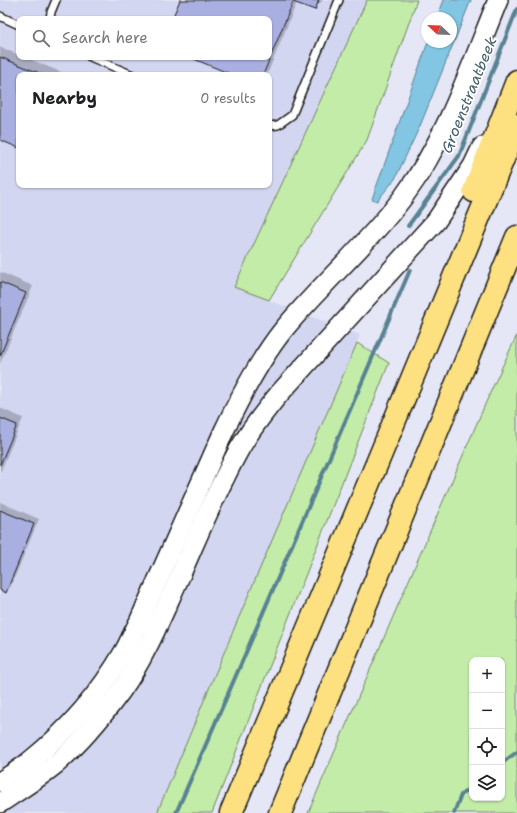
<!DOCTYPE html>
<html lang="en">
<head>
<meta charset="utf-8">
<style>
  body { margin:0; font-family:"Shantell Sans",sans-serif; background:#f6f6f6; color:#202124 }
  .controls { position:absolute; right:12px; bottom:12px; display:grid; overflow:hidden; border-radius:8px; box-shadow:0 1px 3px #0004 }
  .controls button { width:36px; height:36px; display:grid; place-items:center; padding:0; border:0; border-bottom:1px solid #e0e0e0; background:#fff; color:#202124; font:20px sans-serif }
  .compass { position:absolute; left:421px; top:12px; width:36px; height:36px; border-radius:50%; background:#fff; box-shadow:0 1px 3px #0004; rotate:293deg }
  .list { margin:0; padding:0; list-style:none }
  h2 { display:flex; justify-content:space-between; align-items:center; height:52px; margin:0; padding:0 16px; font-size:17px }
  h2 small { font-size:13px; font-weight:400; color:#757577 }
  .icon { flex:none; width:22px; height:22px; fill:none; stroke:currentColor; stroke-width:2; stroke-linecap:round; stroke-linejoin:round }
  .map { position:relative; flex:none; width:517px; height:813px; overflow:hidden }
  .search { position:absolute; background:#fff; box-shadow:0 1px 3px #0004; left:16px; top:16px; width:256px; height:44px; display:flex; align-items:center; gap:10px; box-sizing:border-box; padding:0 14px; border-radius:8px; color:#757577; font-size:15px }
  .panel { position:absolute; background:#fff; box-shadow:0 1px 3px #0004; left:16px; top:72px; width:256px; height:116px; border-radius:8px }
  .map>svg:first-child { display:block }
  .built { fill:#d3d6f0; fill-rule:evenodd }
  .green { fill:#c2eca7; stroke:#6f8462; fill-rule:evenodd }
  .water { fill:#82c6e3; stroke:#598293 }
  .shadow { fill:#0003 }
  .lines { fill:none; stroke-linecap:round; stroke-linejoin:round }
  .stream { stroke:#598293; stroke-width:4 }
  .building { fill:#a9b0e1; stroke:#1c1c1c }
  .lane-casing { stroke:#1c1c1c; stroke-width:10 }
  .secondary-casing { stroke:#1c1c1c; stroke-width:22 }
  .highway-casing { stroke:#1c1c1c; stroke-width:25 }
  .lane { stroke:#fff; stroke-width:7 }
  .secondary { stroke:#fff; stroke-width:19 }
  .highway { stroke:#fde080; stroke-width:22 }
  .labels { text-anchor:middle; dominant-baseline:central; stroke-width:3.5; stroke-linejoin:round; paint-order:stroke }
  .water-label { font-size:15px; font-style:italic; fill:#45606c; stroke:#fff }
</style>
</head>
<body>
<div class="map">
<svg width="517" height="813" viewBox="0 0 517 813">
  <rect width="100%" height="100%" fill="#e5e7f6"/>
  <filter id="ink" filterUnits="userSpaceOnUse"><feTurbulence type="fractalNoise" baseFrequency=".025" numOctaves="2"/><feDisplacementMap in="SourceGraphic" scale="8" xChannelSelector="R" yChannelSelector="G"/><feConvolveMatrix kernelMatrix="1 2 1 2 8 2 1 2 1" color-interpolation-filters="sRGB"/></filter>
  <g filter="url(#ink)">
    <!-- built -->
    <path class="built" d="M0 0H367L234 287 360 335 157 813H0ZM19 19H269V57H19ZM19 75H269V185H19Z"/>
    <!-- green -->
    <g class="green">
      <polygon points="367,0 417,0 367,140 269,300 234,287"/>
      <path d="M517 335V813H308L490 393ZM472 660H502V798H472Z"/>
      <polygon points="357,343 389,363 212,813 157,813 236,624"/>
    </g>
    <!-- water -->
    <polygon class="water" points="444,0 471,0 420,126 395,179 377,201 372,199 428,42 451,42 451,18 437,18"/>
    <!-- shadow -->
    <g class="shadow">
      <polygon points="181,0 323,0 314,9 297,2 267,75 235,75 192,57 269,57 269,19 174,19"/>
      <polygon points="0,47 19,55 19,57 25,57 68,75 19,75 19,147 0,139"/>
      <polygon points="0,272 33,286 0,364"/>
      <polygon points="0,408 23,418 0,473"/>
      <polygon points="0,502 39,519 11,586 6,591 0,589"/>
    </g>
    <g class="lines">
      <!-- stream -->
      <g class="stream">
        <polyline points="408,226 459,156 517,9"/>
        <polyline points="502,763 517,752"/>
        <polyline points="176,813 241,664 410,270"/>
        <polyline points="454,813 461,795 472,786"/>
      </g>
    </g>
    <!-- building -->
    <g class="building">
      <polygon points="180,0 319,0 315,10 293,2 263,75 233,75 189,57 269,57 269,19 172,19"/>
      <polygon points="0,57 44,75 19,75 19,148 0,140"/>
      <polygon points="0,282 26,293 0,356"/>
      <polygon points="0,418 17,425 0,465"/>
      <polygon points="0,510 34,524 6,593 0,590"/>
    </g>
    <g class="lines">
      <!-- lane casing -->
      <g class="lane-casing">
        <g id="lane">
          <polyline points="0,16 19,25"/>
          <polyline points="50,19 51,12 56,0"/>
          <polyline points="90,57 133,75"/>
          <polyline points="269,126 278,125 292,115 339,0"/>
        </g>
      </g>
      <!-- secondary casing -->
      <g class="secondary-casing">
        <g id="secondary">
          <path d="M0 782C10 775 21 769 30 761 69 730 101 692 125 650 130 641 134 631 139 622L223 433C240 397 259 360 284 329 322 283 368 244 404 196 447 138 471 66 498 0"/>
          <path d="M0 803C19 790 39 778 57 763 81 742 102 717 121 691 146 656 162 615 180 576 199 533 217 489 240 448 251 429 265 411 279 394L436 221 473 166 482 147"/>
        </g>
      </g>
      <!-- highway casing -->
      <g class="highway-casing">
        <g id="highway">
          <polyline points="474,191 517,81"/>
          <polyline points="231,813 380,456 517,125"/>
          <polyline points="280,813 517,237"/>
        </g>
      </g>
      <!-- lane -->
      <use href="#lane" class="lane"/>
      <!-- secondary -->
      <use href="#secondary" class="secondary"/>
      <!-- highway -->
      <use href="#highway" class="highway"/>
    </g>
  </g>
  <g class="labels">
    <!-- water labels -->
    <g class="water-label">
      <text transform="translate(469 95) rotate(-68)">Groenstraatbeek</text>
    </g>
  </g>
</svg>
<div class="controls">
<button>+</button>
<button>−</button>
<button><svg class="icon" aria-label="locate" viewBox="0 0 24 24"><circle cx="12" cy="12" r="6"/><path d="M12 2v4M12 18v4M2 12h4M18 12h4"/></svg></button>
<button><svg class="icon" aria-label="layers" viewBox="0 0 24 24"><path d="M12 4l9 5-9 5-9-5zM3 14l9 5 9-5"/></svg></button>
</div>
<svg class="compass" viewBox="-18 -18 36 36"><path d="M0-13l5 13h-10z" fill="#e53935"/><path d="M0 13l5-13h-10z" fill="#757577"/></svg>
<div class="search"><svg class="icon" aria-label="search" viewBox="0 0 24 24"><circle cx="10" cy="10" r="6"/><path d="M15 15l6 6"/></svg>Search here</div>
<section class="panel">
<h2>Nearby<small>0 results</small></h2>
<ul class="list">
</ul>
</section>
</div>
</body>
</html>
